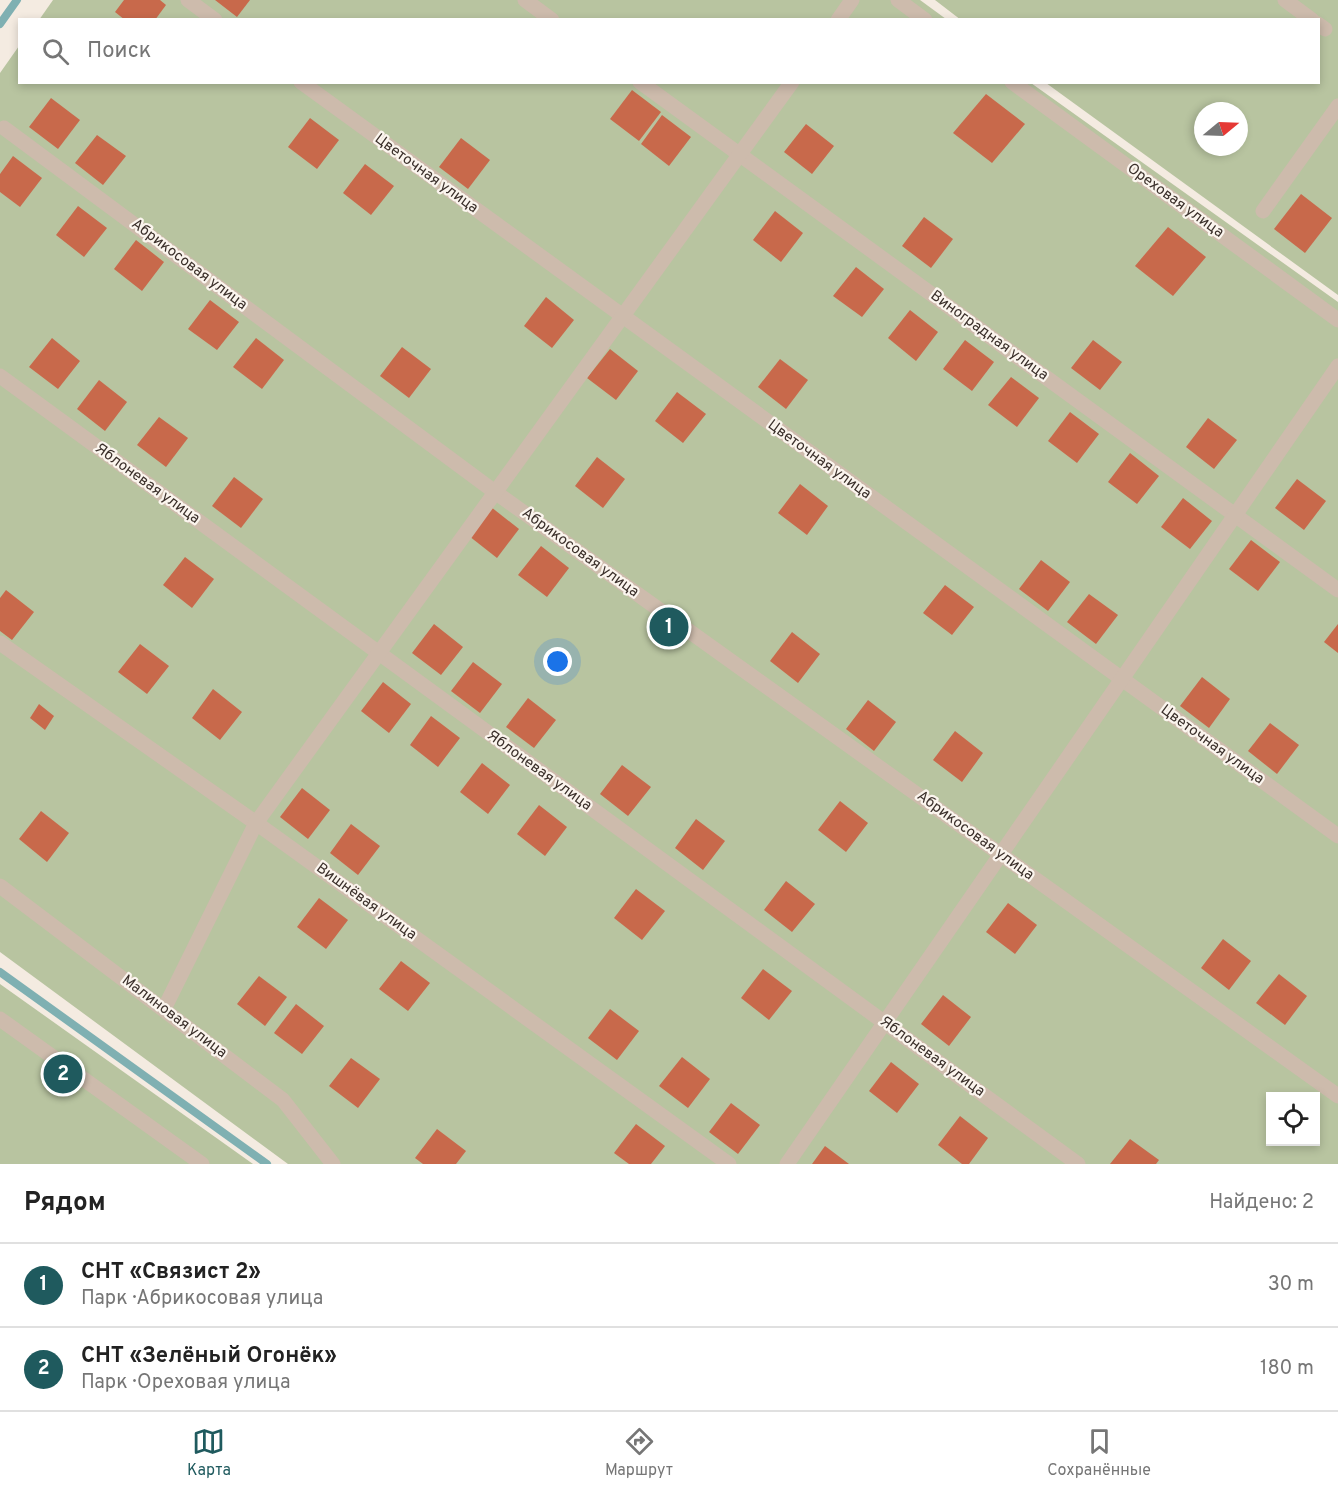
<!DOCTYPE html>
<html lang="ru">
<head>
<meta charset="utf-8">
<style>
  body { margin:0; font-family:Overpass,sans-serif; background:#f6f6f6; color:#222 }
  .controls { position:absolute; right:18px; bottom:18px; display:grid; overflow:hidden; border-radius:0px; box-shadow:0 3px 9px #0003 }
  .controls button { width:54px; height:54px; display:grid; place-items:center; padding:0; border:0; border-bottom:2px solid #e0e0e0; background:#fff; color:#222; font:30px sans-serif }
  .compass { position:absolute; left:1194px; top:102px; width:54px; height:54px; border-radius:50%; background:#fff; box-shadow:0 3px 9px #0003; rotate:71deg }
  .you { position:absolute; left:558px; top:662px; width:21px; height:21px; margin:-15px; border:4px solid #fff; border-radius:50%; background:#1a73e8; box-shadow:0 0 0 9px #1a73e833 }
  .badge { display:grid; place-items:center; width:39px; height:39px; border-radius:50%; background:#1f5a5e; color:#fff; font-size:20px; font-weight:700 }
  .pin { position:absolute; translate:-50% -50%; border:3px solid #fff; box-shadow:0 2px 6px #0006 }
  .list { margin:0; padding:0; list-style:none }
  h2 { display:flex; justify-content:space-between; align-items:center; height:78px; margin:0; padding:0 24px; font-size:26px }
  h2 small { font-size:20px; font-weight:400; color:#767676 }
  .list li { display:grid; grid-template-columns:39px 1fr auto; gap:18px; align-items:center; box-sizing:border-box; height:84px; padding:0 24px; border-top:2px solid #e0e0e0 }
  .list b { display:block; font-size:22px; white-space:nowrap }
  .list p { margin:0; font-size:20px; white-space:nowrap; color:#767676 }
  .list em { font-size:20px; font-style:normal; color:#767676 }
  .icon { flex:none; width:33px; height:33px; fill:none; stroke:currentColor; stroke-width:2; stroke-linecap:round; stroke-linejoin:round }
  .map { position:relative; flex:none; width:1338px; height:1164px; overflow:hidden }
  .search { position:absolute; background:#fff; box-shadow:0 3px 9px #0003; left:18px; right:18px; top:18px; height:66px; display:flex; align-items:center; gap:15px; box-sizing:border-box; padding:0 21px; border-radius:0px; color:#767676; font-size:22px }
  .sheet { height:246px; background:#fff }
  nav { display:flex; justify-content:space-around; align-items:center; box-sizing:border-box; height:84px; border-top:2px solid #e0e0e0; background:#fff; font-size:16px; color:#767676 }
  nav a { display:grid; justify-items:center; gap:3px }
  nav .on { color:#1f5a5e }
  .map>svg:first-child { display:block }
  .garden { fill:#b8c4a0; fill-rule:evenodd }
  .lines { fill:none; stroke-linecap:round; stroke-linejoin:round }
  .stream { stroke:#7fb0b2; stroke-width:8 }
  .building { fill:#c8694b }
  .minor { stroke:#cdbbac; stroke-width:15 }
  .labels { text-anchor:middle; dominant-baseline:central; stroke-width:4.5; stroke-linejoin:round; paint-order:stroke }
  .street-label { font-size:15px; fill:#3b302b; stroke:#fbf5ee }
</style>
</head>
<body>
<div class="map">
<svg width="1338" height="1164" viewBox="0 0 1338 1164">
  <rect width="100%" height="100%" fill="#f4ebe1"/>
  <!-- garden -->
  <g class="garden">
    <polygon points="53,0 920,0 946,19 39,20"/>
    <path d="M935 0H1338V295L1046 83 1318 82V20H961ZM1203 111H1239V147H1203Z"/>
    <path d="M19 46 20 82 1031 83 1338 302V1164H288L0 952V73ZM1270 1096H1316V1142H1270Z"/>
    <polygon points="0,984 253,1164 0,1164"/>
  </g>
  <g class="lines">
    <!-- stream -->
    <g class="stream">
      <polyline points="0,24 17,0"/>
      <polyline points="0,972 267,1164"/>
    </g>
  </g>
  <!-- building -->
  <g class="building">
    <polygon points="124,0 160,0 166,5 155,20 125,20 115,12"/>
    <polygon points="215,0 250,0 237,17"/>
    <polygon points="632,90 661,112 639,141 610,119"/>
    <polygon points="986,94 1025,124 992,163 953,133"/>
    <polygon points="51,98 80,120 58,149 29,127"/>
    <polygon points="662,115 691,137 669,166 641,144"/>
    <polygon points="310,118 339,140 317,169 288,147"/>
    <polygon points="806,124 834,146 812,174 784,152"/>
    <polygon points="97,135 126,156 103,185 75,163"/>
    <polygon points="461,138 490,160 468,189 439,167"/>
    <polygon points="13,156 42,178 20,207 0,192 0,174"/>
    <polygon points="365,164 394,186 371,215 343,193"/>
    <polygon points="1301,194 1332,218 1305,253 1274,229"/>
    <polygon points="78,206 107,228 84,257 56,235"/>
    <polygon points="775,211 803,233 781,262 753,240"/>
    <polygon points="924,217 953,239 931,268 902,246"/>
    <polygon points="1168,227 1206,257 1173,296 1135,266"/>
    <polygon points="136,240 164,262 142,291 114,269"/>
    <polygon points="856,267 884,289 862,317 833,296"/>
    <polygon points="546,297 574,320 552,348 524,326"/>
    <polygon points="210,300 239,322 217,350 188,329"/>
    <polygon points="910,310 938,332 916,361 888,338"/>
    <polygon points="52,338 80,361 58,389 29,367"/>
    <polygon points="256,338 284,360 262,389 233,367"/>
    <polygon points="965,340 994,362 972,391 943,369"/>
    <polygon points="1093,340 1122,362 1100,390 1071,368"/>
    <polygon points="402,347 431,369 409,398 380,376"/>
    <polygon points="610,349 638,371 616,400 587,378"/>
    <polygon points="780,359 808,380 786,409 758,387"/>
    <polygon points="1011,377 1039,398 1017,427 988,405"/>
    <polygon points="99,380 127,402 105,431 77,409"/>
    <polygon points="677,392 706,414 683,443 655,421"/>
    <polygon points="1070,412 1099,434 1077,463 1048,441"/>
    <polygon points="159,417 188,438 166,467 137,445"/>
    <polygon points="1208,418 1237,440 1214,469 1186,447"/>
    <polygon points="1130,453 1159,476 1137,504 1108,482"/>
    <polygon points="597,457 625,479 603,508 575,486"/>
    <polygon points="234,477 263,499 241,528 212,506"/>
    <polygon points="1297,479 1326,501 1304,530 1275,508"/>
    <polygon points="800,484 828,506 807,535 778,513"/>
    <polygon points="1183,498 1212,521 1190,549 1161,527"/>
    <polygon points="491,507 519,529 497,558 469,536"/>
    <polygon points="1251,540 1280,562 1258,591 1229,569"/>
    <polygon points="541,546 569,568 547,597 518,575"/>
    <polygon points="185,557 214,579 192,608 163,585"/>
    <polygon points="1041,560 1070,582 1048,611 1019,589"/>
    <polygon points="945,585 974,607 952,635 923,613"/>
    <polygon points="6,590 34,612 12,640 0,631 0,598"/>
    <polygon points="1089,594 1118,615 1096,644 1067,622"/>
    <polygon points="434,624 463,647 441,675 412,653"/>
    <polygon points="1338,624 1338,653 1324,642"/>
    <polygon points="792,632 820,654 798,683 770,661"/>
    <polygon points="140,644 169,666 147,694 118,672"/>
    <polygon points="473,662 502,684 480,713 451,691"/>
    <polygon points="1202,677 1230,699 1209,728 1180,706"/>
    <polygon points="383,682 411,704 389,733 361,711"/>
    <polygon points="213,689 242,712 220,740 192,718"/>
    <polygon points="528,698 556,720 534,748 506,727"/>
    <polygon points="868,700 896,722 874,751 846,729"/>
    <polygon points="39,704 54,716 45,730 30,718"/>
    <polygon points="431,716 460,738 438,767 410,745"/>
    <polygon points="1270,723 1299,745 1277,774 1248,751"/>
    <polygon points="955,731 983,753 962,782 933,760"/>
    <polygon points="482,763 510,785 488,814 460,792"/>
    <polygon points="622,765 651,787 628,816 600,794"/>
    <polygon points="302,788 330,810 308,839 280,817"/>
    <polygon points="840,801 868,823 846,852 818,830"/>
    <polygon points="539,805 567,827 545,856 517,834"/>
    <polygon points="41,811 69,833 47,862 19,839"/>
    <polygon points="696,819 725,841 703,870 675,848"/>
    <polygon points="351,824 380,846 358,875 330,853"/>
    <polygon points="786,881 815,904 792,932 764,910"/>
    <polygon points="636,889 665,911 642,940 614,918"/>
    <polygon points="319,898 348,920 326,949 297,927"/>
    <polygon points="1008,903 1037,925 1015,954 986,932"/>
    <polygon points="1223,939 1251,961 1229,990 1201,968"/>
    <polygon points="401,961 430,983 408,1011 379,989"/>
    <polygon points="763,969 792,991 769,1020 741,998"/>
    <polygon points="1279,974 1307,996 1285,1025 1256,1003"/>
    <polygon points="259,976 287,997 265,1026 237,1004"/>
    <polygon points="943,995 971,1017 949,1046 921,1024"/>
    <polygon points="296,1004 324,1026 302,1054 274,1033"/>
    <polygon points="610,1009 639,1031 617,1060 588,1038"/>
    <polygon points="682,1057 710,1079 688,1108 659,1086"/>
    <polygon points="351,1058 380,1079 358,1108 329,1086"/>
    <polygon points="891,1062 919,1084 897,1113 869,1091"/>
    <polygon points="731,1103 760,1125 738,1154 709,1132"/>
    <polygon points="960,1116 988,1138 969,1164 962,1164 938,1145"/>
    <polygon points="636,1124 665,1146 651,1164 629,1164 614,1153"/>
    <polygon points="437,1129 466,1151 456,1164 423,1164 415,1158"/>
    <polygon points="1130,1139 1159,1160 1156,1164 1110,1164"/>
    <polygon points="825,1146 849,1164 812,1164"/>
  </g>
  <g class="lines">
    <!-- minor -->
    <g class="minor">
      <polyline points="188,0 215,20"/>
      <polyline points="525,0 552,20"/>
      <polyline points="898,0 925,20"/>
      <polyline points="1285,0 1312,20"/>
      <polyline points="838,20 852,0"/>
      <polyline points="1318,24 1325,29"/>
      <polyline points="301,82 1338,836"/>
      <polyline points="640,82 1338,590"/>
      <polyline points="1012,82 1338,320"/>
      <polyline points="4,128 495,492 1338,1096"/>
      <polyline points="1263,211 1338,106"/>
      <polyline points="0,376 1078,1164"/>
      <polyline points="0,643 256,823 729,1164"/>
      <polyline points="0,886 283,1100 333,1164"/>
      <polyline points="164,1009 256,823 792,82"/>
      <polyline points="0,1019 202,1164"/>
      <polyline points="787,1164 1338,366"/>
    </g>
  </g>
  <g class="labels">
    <!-- street labels -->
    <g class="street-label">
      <text transform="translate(426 174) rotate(36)">Цветочная улица</text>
      <text transform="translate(1175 201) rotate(36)">Ореховая улица</text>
      <text transform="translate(189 265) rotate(37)">Абрикосовая улица</text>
      <text transform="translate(989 336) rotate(36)">Виноградная улица</text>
      <text transform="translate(819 460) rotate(36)">Цветочная улица</text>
      <text transform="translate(147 484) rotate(36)">Яблоневая улица</text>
      <text transform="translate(580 553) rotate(36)">Абрикосовая улица</text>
      <text transform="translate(1212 745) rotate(36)">Цветочная улица</text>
      <text transform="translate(539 771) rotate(36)">Яблоневая улица</text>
      <text transform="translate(975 836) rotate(36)">Абрикосовая улица</text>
      <text transform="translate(366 902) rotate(36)">Вишнёвая улица</text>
      <text transform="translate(174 1017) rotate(37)">Малиновая улица</text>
      <text transform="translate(932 1057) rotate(36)">Яблоневая улица</text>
    </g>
  </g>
</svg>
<div class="controls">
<button><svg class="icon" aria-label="locate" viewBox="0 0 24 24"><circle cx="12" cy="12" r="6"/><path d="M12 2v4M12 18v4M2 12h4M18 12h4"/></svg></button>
</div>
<svg class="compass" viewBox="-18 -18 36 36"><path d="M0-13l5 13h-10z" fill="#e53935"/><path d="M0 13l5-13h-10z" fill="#767676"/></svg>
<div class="you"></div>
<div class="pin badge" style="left:669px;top:627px">1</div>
<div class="pin badge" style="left:63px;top:1074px">2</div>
<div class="search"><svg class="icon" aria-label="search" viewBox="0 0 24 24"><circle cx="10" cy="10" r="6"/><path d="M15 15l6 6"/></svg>Поиск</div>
</div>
<section class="sheet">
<h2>Рядом<small>Найдено: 2</small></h2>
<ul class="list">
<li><span class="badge">1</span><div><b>СНТ «Связист 2»</b><p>Парк · Абрикосовая улица</p></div><em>30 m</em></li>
<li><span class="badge">2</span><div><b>СНТ «Зелёный Огонёк»</b><p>Парк · Ореховая улица</p></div><em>180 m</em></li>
</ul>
</section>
<nav>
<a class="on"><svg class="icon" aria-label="map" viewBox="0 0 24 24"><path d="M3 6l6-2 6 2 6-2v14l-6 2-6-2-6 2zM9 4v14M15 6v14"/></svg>Карта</a>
<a><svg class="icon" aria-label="directions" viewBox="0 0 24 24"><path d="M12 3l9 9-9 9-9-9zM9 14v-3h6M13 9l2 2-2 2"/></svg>Маршрут</a>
<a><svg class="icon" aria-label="saved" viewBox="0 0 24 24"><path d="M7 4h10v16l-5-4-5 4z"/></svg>Сохранённые</a>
</nav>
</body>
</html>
